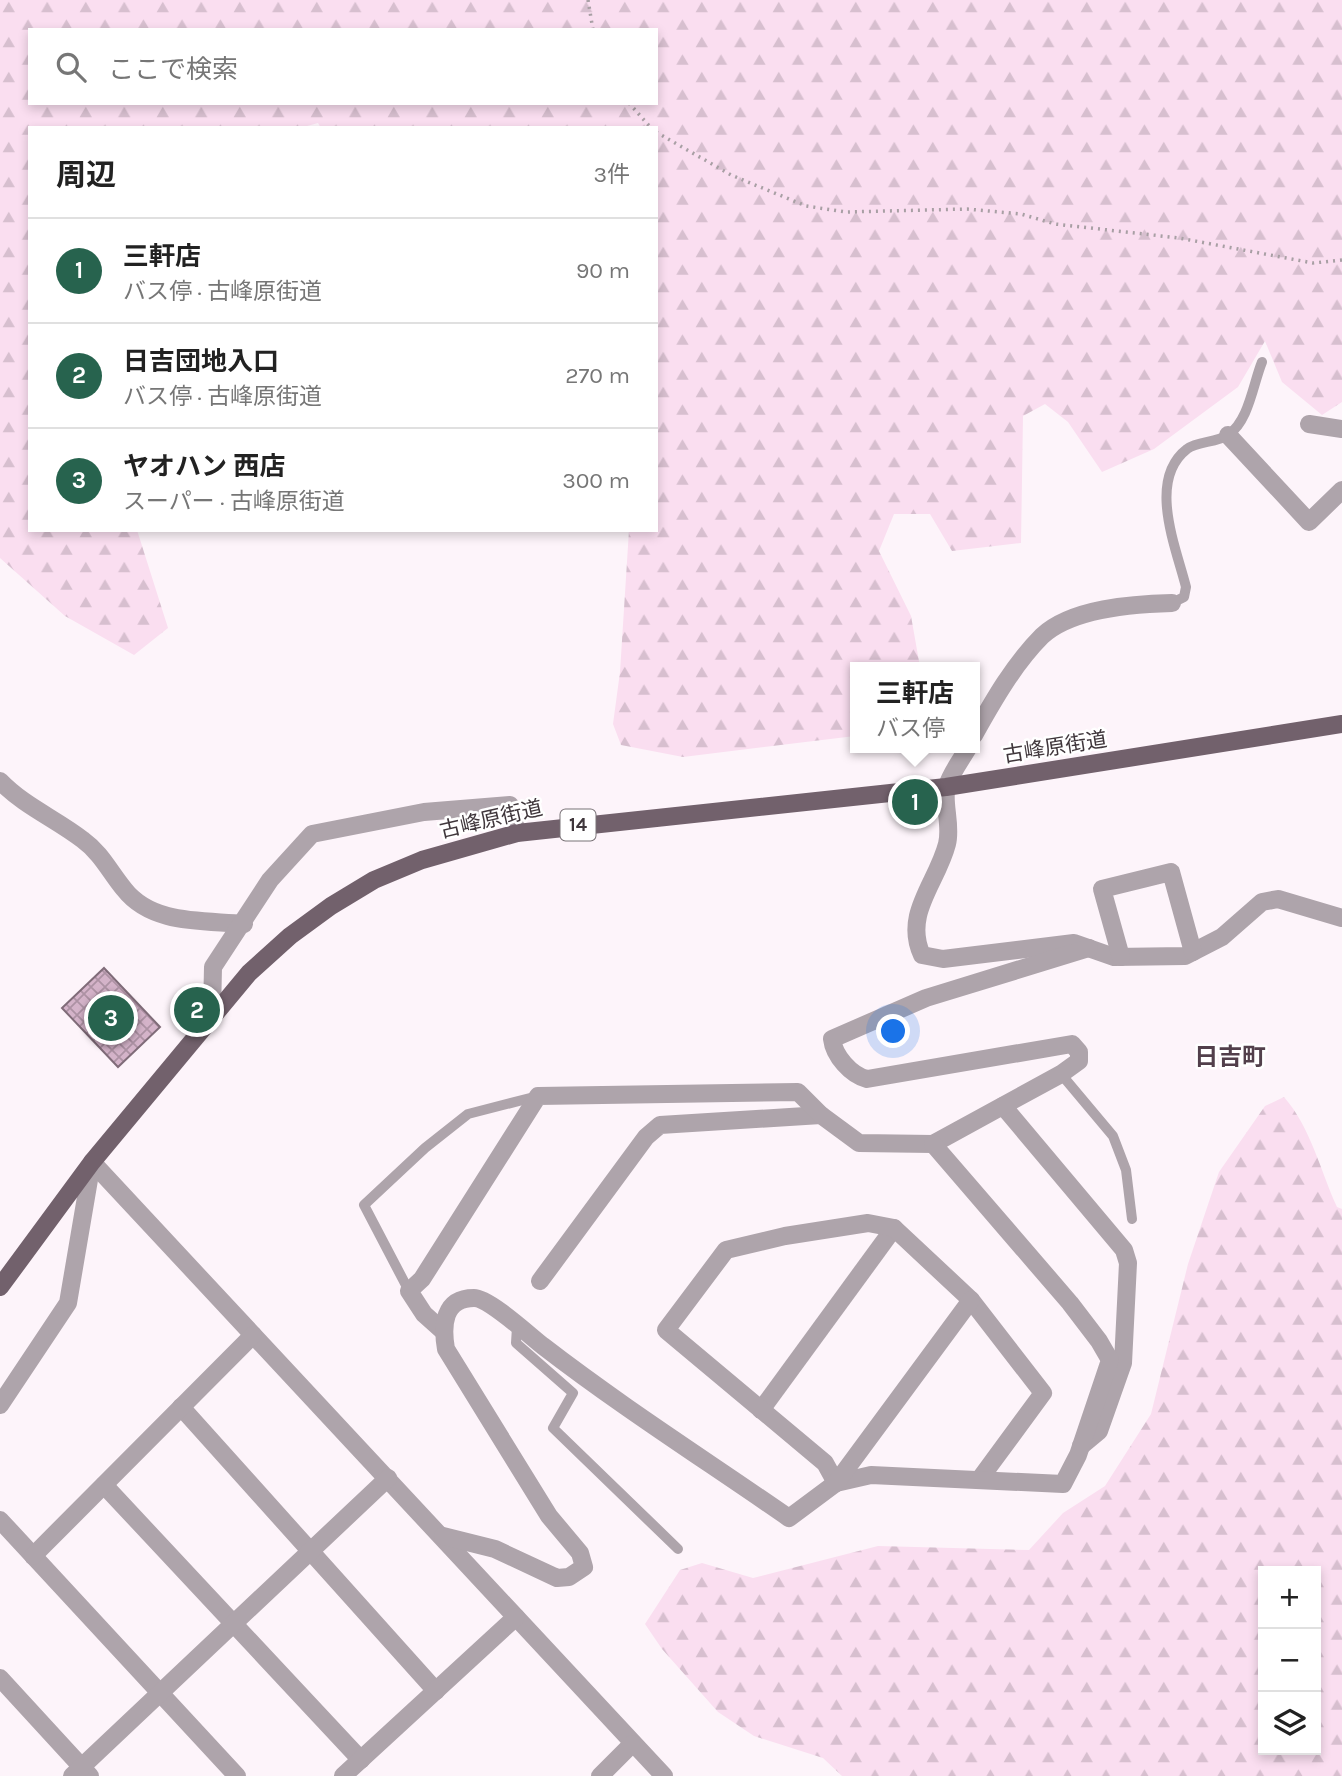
<!DOCTYPE html>
<html lang="ja">
<head>
<meta charset="utf-8">
<style>
  body { margin:0; font-family:Karla,"Noto Sans JP",sans-serif; background:#f2f2f2; color:#222 }
  .controls { position:absolute; right:21px; bottom:21px; display:grid; overflow:hidden; border-radius:0px; box-shadow:0 4px 10px #0003 }
  .controls button { width:63px; height:63px; display:grid; place-items:center; padding:0; border:0; border-bottom:2px solid #e0e0e0; background:#fff; color:#222; font:35px sans-serif }
  .you { position:absolute; left:894px; top:1032px; width:24px; height:24px; margin:-18px; border:5px solid #fff; border-radius:50%; background:#1a73e8; box-shadow:0 0 0 10px #1a73e833 }
  .badge { display:grid; place-items:center; width:46px; height:46px; border-radius:50%; background:#27634e; color:#fff; font-size:23px; font-weight:700 }
  .pin { position:absolute; translate:-50% -50%; border:4px solid #fff; box-shadow:0 2px 7px #0006 }
  .popup { position:absolute; left:850px; top:662px; width:130px; height:91px; box-sizing:border-box; display:grid; place-content:center; border-radius:0px; background:#fff; filter:drop-shadow(0 2px 5px #0005); font-size:23px; white-space:nowrap; color:#767676 }
  .popup b { font-size:26px; color:#222 }
  .popup::after { content:''; position:absolute; left:50%; top:100%; margin-left:-14px; border:14px solid transparent; border-top-color:#fff }
  .list { margin:0; padding:0; list-style:none }
  h2 { display:flex; justify-content:space-between; align-items:center; height:91px; margin:0; padding:0 28px; font-size:30px }
  h2 small { font-size:23px; font-weight:400; color:#767676 }
  .list li { display:grid; grid-template-columns:46px 1fr auto; gap:21px; align-items:center; box-sizing:border-box; height:105px; padding:0 28px; border-top:2px solid #e0e0e0 }
  .list b { display:block; font-size:26px; white-space:nowrap }
  .list p { margin:0; font-size:23px; white-space:nowrap; color:#767676 }
  .list em { font-size:23px; font-style:normal; color:#767676 }
  .icon { flex:none; width:38px; height:38px; fill:none; stroke:currentColor; stroke-width:2; stroke-linecap:round; stroke-linejoin:round }
  .map { position:relative; flex:none; width:1342px; height:1776px; overflow:hidden }
  .search { position:absolute; background:#fff; box-shadow:0 4px 10px #0003; left:28px; top:28px; width:630px; height:77px; display:flex; align-items:center; gap:18px; box-sizing:border-box; padding:0 24px; border-radius:0px; color:#767676; font-size:26px }
  .panel { position:absolute; background:#fff; box-shadow:0 4px 10px #0003; left:28px; top:126px; width:630px; height:406px; border-radius:0px }
  .map>svg:first-child { display:block }
  .forest { fill:url(#forest-firs); fill-rule:evenodd }
  .building { fill:url(#building-cross-hatch); stroke:#806c79; stroke-width:2 }
  .lines { fill:none; stroke-linecap:round; stroke-linejoin:round }
  .path { stroke:#a89fa4; stroke-width:3.5; stroke-dasharray:2 5; stroke-linecap:butt }
  .lane { stroke:#aea4ab; stroke-width:10 }
  .street { stroke:#aea4ab; stroke-width:18 }
  .primary { stroke:#72616c; stroke-width:18 }
  .labels { text-anchor:middle; dominant-baseline:central; stroke-width:5; stroke-linejoin:round; paint-order:stroke }
  .shield { fill:#fff; stroke:#797276; stroke-width:2 }
  .shield-label { font-size:19px; font-weight:bold; fill:#3f363b }
  .street-label { font-size:21px; fill:#3f363b; stroke:#fff }
  .quarter-label { font-size:24px; font-weight:bold; fill:#523f4b; stroke:#fff }
</style>
</head>
<body>
<div class="map">
<svg width="1342" height="1776" viewBox="0 0 1342 1776">
  <defs>
    <pattern id="forest-firs" width="22" height="20" patternUnits="userSpaceOnUse" patternTransform="scale(1.75)"><rect width="22" height="20" fill="#fadef0"/><path d="M5 1l3.5 6h-7zM16 11l3.5 6h-7z" fill="#d7bfcf"/></pattern>
    <pattern id="building-cross-hatch" width="8" height="8" patternUnits="userSpaceOnUse" patternTransform="scale(1.75)"><rect width="8" height="8" fill="#d4b3c9"/><path d="M0 0l8 8M0 8l8-8" fill="none" stroke="#ad92a4"/></pattern>
  </defs>
  <rect width="100%" height="100%" fill="#fdf4fa"/>
  <!-- forest -->
  <g class="forest">
    <path d="M0 0H1342V402L1322 415 1282 382 1265 341 1238 387 1154 449 1102 472 1068 422 1045 404 1023 416 1021 543 952 551 930 514H894L879 551 911 616 920 667H856L855 736 683 757 621 745 613 724 620 672 629 530H656V128H321L318 123 300 128H30V530H137L168 628 134 655 65 616 0 558ZM30 30H656V103H30Z"/>
    <path d="M1284 1097C1311 1128 1320 1170 1337 1207L1342 1209V1776H842L823 1758 754 1736 718 1712 662 1649 645 1624 680 1570 702 1563 753 1578 878 1546 1029 1550 1063 1513 1105 1486 1151 1414 1188 1264 1219 1172 1265 1106ZM1263 1571H1316V1750H1263Z"/>
  </g>
  <!-- building -->
  <polygon class="building" points="104,968 160,1027 118,1067 62,1008"/>
  <g class="lines">
    <!-- path -->
    <g class="path">
      <polyline points="588,0 593,30"/>
      <polyline points="629,103 651,128"/>
      <polyline points="656,132 731,175 806,206 846,212 967,209 1021,214 1055,224 1179,238 1313,263 1342,260"/>
    </g>
    <!-- lane -->
    <g class="lane">
      <path d="M1172 603 1184 597 1186 587C1176 547 1147 480 1187 449 1198 441 1216 443 1228 435 1249 421 1253 384 1262 362"/>
      <polyline points="1061,1074 1113,1136 1126,1170 1132,1219"/>
      <polyline points="409,1291 364,1205 425,1148 468,1114 538,1096"/>
      <polyline points="517,1327 516,1343 573,1393 553,1428 678,1549"/>
    </g>
    <!-- street -->
    <g class="street">
      <polyline points="1309,424 1342,429"/>
      <polyline points="1228,435 1309,522 1342,490"/>
      <path d="M974 735C993 701 1014 664 1042 636 1072 608 1133 604 1172 603"/>
      <path d="M968 748C961 760 951 773 947 786 942 801 952 825 947 844 937 883 903 914 922 955L943 959 1074 943 1114 957 1185 956 1222 937 1262 902 1278 899 1342 918"/>
      <path d="M0 781C24 806 56 819 83 840 101 853 110 872 124 889 152 925 203 920 244 924"/>
      <polyline points="1121,957 1102,889 1171,872 1193,952"/>
      <polyline points="212,1014 213,967 270,880 312,834 424,812 510,805 517,833"/>
      <polyline points="1003,1106 1124,1250 1128,1263 1123,1363 1099,1431 1081,1446"/>
      <polyline points="92,1162 664,1776"/>
      <polyline points="540,1281 646,1137 660,1125 821,1115"/>
      <path d="M443 1331 424 1314 409 1291 422 1279 538 1096 798 1092 821 1115 859 1143 933 1144 1061 1074 1079 1061V1052L1072 1044 867 1079C851 1075 834 1056 832 1039L926 998 1089 948"/>
      <polyline points="0,1405 68,1303 92,1162"/>
      <polyline points="181,1407 436,1691"/>
      <polyline points="761,1410 894,1228"/>
      <polyline points="836,1483 825,1463 666,1330 726,1250 785,1236 868,1223 894,1228 971,1300 1043,1393 979,1480"/>
      <polyline points="836,1483 871,1475 1063,1484 1078,1455 1110,1360 1099,1341 1070,1303 933,1144"/>
      <polyline points="104,1485 361,1760"/>
      <polyline points="0,1520 237,1776"/>
      <path d="M443 1536 495 1549 557 1578 569 1577 584 1567 580 1553 549 1516 446 1349C442 1326 443 1298 474 1298 489 1298 530 1336 543 1346 622 1407 707 1461 789 1518L836 1483 971 1300"/>
      <polyline points="33,1556 253,1335"/>
      <polyline points="0,1678 90,1776"/>
      <polyline points="72,1776 388,1478"/>
      <polyline points="343,1776 516,1617"/>
      <polyline points="600,1776 632,1744"/>
    </g>
    <!-- primary -->
    <polyline class="primary" points="0,1287 92,1162 249,973 290,936 331,906 374,880 422,860 517,833 946,787 1342,724"/>
  </g>
  <g class="labels">
    <!-- shield labels -->
    <rect class="shield" x="560.5" y="809.5" width="35" height="31" rx="5"/>
    <g class="shield-label">
      <text x="578" y="825">14</text>
    </g>
    <!-- street labels -->
    <g class="street-label">
      <text transform="translate(1055 747) rotate(-9)">古峰原街道</text>
      <text transform="translate(491 819) rotate(-13)">古峰原街道</text>
    </g>
    <!-- quarter labels -->
    <g class="quarter-label">
      <text x="1230" y="1057">日吉町</text>
    </g>
  </g>
</svg>
<div class="controls">
<button>+</button>
<button>−</button>
<button><svg class="icon" aria-label="layers" viewBox="0 0 24 24"><path d="M12 4l9 5-9 5-9-5zM3 14l9 5 9-5"/></svg></button>
</div>
<div class="you"></div>
<div class="pin badge" style="left:915px;top:802px">1</div>
<div class="popup"><b>三軒店</b>バス停</div>
<div class="pin badge" style="left:197px;top:1010px">2</div>
<div class="pin badge" style="left:111px;top:1018px">3</div>
<div class="search"><svg class="icon" aria-label="search" viewBox="0 0 24 24"><circle cx="10" cy="10" r="6"/><path d="M15 15l6 6"/></svg>ここで検索</div>
<section class="panel">
<h2>周辺<small>3件</small></h2>
<ul class="list">
<li><span class="badge">1</span><div><b>三軒店</b><p>バス停 · 古峰原街道</p></div><em>90 m</em></li>
<li><span class="badge">2</span><div><b>日吉団地入口</b><p>バス停 · 古峰原街道</p></div><em>270 m</em></li>
<li><span class="badge">3</span><div><b>ヤオハン 西店</b><p>スーパー · 古峰原街道</p></div><em>300 m</em></li>
</ul>
</section>
</div>
</body>
</html>
